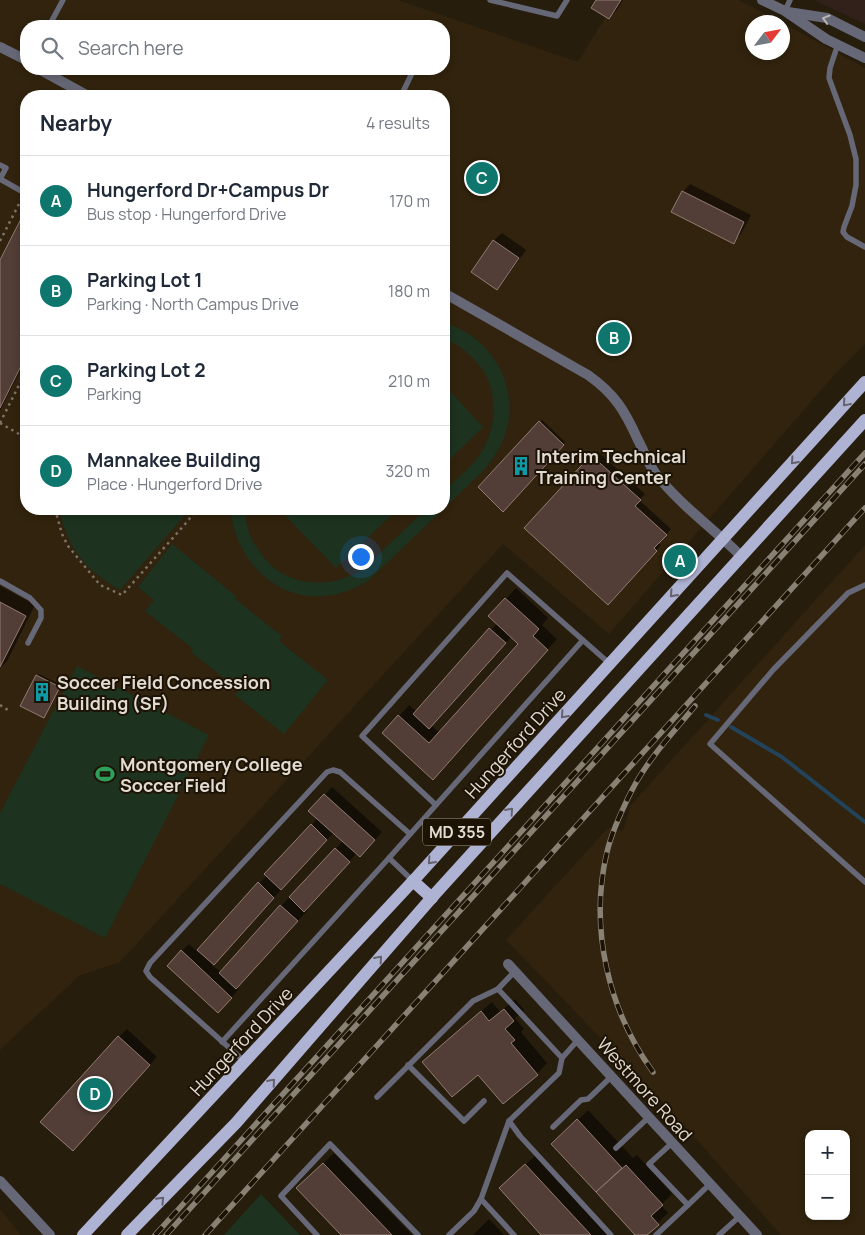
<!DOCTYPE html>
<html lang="en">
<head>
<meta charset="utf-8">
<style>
  body { margin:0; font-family:Manrope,sans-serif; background:#f2f2f3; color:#1f2937 }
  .controls { position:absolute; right:15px; bottom:15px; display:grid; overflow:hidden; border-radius:10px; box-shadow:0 2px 8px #0003 }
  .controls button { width:45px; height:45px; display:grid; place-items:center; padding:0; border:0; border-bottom:1px solid #e0e1e3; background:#fff; color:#1f2937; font:25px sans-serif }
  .compass { position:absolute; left:745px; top:15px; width:45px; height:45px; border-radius:50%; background:#fff; box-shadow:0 2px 8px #0003; rotate:58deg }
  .you { position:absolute; left:360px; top:556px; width:18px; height:18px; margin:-12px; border:4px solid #fff; border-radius:50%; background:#1a73e8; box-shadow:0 0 0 8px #1a73e833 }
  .badge { display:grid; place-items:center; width:32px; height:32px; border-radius:50%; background:#0f766e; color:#fff; font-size:16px; font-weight:700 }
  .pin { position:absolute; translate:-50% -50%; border:2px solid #fff; box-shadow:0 1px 5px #0006 }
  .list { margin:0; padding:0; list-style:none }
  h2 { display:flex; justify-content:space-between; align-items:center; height:65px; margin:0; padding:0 20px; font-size:21px }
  h2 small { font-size:16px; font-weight:400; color:#747a83 }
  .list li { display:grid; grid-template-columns:32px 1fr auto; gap:15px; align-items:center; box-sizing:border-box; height:90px; padding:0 20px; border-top:1px solid #e0e1e3 }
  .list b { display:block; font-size:19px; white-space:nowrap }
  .list p { margin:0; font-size:16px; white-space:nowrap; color:#747a83 }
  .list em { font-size:16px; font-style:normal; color:#747a83 }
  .icon { flex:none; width:28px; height:28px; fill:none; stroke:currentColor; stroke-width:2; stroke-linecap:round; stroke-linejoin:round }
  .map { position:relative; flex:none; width:865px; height:1235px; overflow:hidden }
  .search { position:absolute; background:#fff; box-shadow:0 2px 8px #0003; left:20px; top:20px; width:430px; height:55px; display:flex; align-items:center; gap:12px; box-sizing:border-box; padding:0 18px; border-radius:20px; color:#747a83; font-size:19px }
  .panel { position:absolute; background:#fff; box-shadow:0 2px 8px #0003; left:20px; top:90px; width:430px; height:425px; border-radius:20px }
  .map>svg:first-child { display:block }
  .commercial { fill:#32211a }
  .built { fill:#31230d; fill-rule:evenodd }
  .green { fill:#1d321f }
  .shadow { fill:#0007; fill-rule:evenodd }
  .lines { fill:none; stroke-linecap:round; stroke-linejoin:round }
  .stream { stroke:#224359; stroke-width:4 }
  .building { fill:#523e36; stroke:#917b72 }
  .path { stroke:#7d7467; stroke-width:2.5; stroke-dasharray:2.5 4; stroke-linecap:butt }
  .service { stroke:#666877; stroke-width:5.5 }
  .minor { stroke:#666877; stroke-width:10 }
  .tertiary { stroke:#666877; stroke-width:10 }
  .primary { stroke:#aeb2d3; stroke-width:12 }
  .rail-casing { stroke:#898174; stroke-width:5.5 }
  .rail { stroke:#1d1305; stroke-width:4; stroke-dasharray:11; stroke-linecap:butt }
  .oneway { stroke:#b7b3b2 }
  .oneway2 { stroke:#66626c }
  .labels { text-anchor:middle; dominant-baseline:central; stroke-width:4; stroke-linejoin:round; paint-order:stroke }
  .shield { fill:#1d1305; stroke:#a79f94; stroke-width:1 }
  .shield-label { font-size:16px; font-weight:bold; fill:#e2dbd1 }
  .poi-label { font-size:18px; font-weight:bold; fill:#e2dbd1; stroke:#1d1305; text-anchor:start }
  .street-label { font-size:18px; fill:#e2dbd1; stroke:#1d1305 }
</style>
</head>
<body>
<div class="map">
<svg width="865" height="1235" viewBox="0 0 865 1235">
  <rect width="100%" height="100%" fill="#271d0d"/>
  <!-- commercial -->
  <polygon class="commercial" points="814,0 865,0 865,24"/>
  <!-- built -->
  <g class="built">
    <path d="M0 0H398L578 62 616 0H739L781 22H752V52H782L783 23 865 68V344L837 372 609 634 503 544 120 962 79 976 0 1050ZM26 26H444V69H26ZM26 96H444V509H26Z"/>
    <path d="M865 545V1235H781L672 1112 506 940 608 828 623 831 631 805ZM809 1134H846V1216H809Z"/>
    <polygon points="0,1209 21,1235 0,1235"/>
  </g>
  <!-- green -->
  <g class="green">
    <path d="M444 323C488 334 519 383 507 428 503 444 495 456 485 469L367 582C348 592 329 598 308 596 265 591 233 551 231 509H245C245 532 256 550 272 566 295 587 332 587 358 572 368 566 376 557 384 549 398 536 412 522 426 509H444V491C454 481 465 472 474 462 497 436 501 394 480 366 470 354 459 344 444 339Z"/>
    <polygon points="444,385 483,427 444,465"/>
    <path d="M59 509H190L120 590C85 570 68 549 59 509Z"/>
    <polygon points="279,509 398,509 336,568"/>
    <polygon points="172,544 236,596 235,599 282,636 279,641 328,680 284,734 235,695 239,690 191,652 193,649 145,611 154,600 138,587"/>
    <polygon points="77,666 209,735 105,938 0,884 0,813"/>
    <polygon points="261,1194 300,1235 224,1235"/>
  </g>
  <!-- shadow -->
  <g class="shadow">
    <polygon points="598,0 623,0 617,10 609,17"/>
    <polygon points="690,184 751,215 741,234 733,242 683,192"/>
    <polygon points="26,212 26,359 0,411 0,263"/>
    <polygon points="502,233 526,250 504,281 496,288 473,272 494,240"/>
    <polygon points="542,420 565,442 503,510 480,487"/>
    <polygon points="597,451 645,494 639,500 671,529 658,543 661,545 613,598 526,528"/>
    <polygon points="0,586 35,605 7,661 0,668"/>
    <path d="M516 588 548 618 542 625 557 639 433 778 399 716 409 705 417 712 497 623 490 616ZM512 636 520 644 440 733 431 725Z"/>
    <polygon points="39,674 61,685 45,715 37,676"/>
    <path d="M332 787 382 832 368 848 357 853 306 908 308 910 236 987 239 989 218 1012 182 951 189 944 198 952 318 818 310 810ZM334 832 343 841 281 906 221 972 212 965Z"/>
    <polygon points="515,999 524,1010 515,1018 524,1029 521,1032 547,1063 537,1074 478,1073 423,1062 492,1002 500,1012"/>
    <polygon points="127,1029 157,1057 80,1142 119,1037"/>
    <polygon points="588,1110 633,1158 637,1155 672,1194 661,1205 668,1213 645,1235 636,1235 553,1144"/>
    <polygon points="334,1153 412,1235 343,1235 298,1188"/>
    <polygon points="537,1154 611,1235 543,1235 511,1178"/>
    <polygon points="489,1219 504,1235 473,1235"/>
  </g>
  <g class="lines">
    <!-- stream -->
    <g class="stream">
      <polyline points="706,715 718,720"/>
      <polyline points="731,727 782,757 865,822"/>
    </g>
  </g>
  <!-- building -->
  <g class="building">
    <polygon points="596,0 621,0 609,19 591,8"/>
    <polygon points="682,191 744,222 734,244 671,212"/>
    <polygon points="25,211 26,356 0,408 0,260"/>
    <polygon points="493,240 519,258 497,290 471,272"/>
    <polygon points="539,421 564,445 503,512 478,487"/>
    <polygon points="591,455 641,500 635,506 667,535 654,548 657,551 608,605 524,528"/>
    <polygon points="505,598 539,629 533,636 548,650 433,780 382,733 398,715 429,743 518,644 488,616"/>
    <polygon points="0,602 26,616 0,667"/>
    <polygon points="489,628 506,643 429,729 413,714"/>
    <polygon points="36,675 60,687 44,718 20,706"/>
    <polygon points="324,794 375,840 360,857 308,811"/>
    <polygon points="311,824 327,840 281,890 264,874"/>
    <polygon points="335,848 350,862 304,912 289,897"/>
    <polygon points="258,882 274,898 214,965 197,950"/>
    <polygon points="280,905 298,921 236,989 219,973"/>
    <polygon points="181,950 232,998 218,1013 167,966"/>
    <polygon points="504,1009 514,1021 505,1029 515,1040 511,1043 538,1075 503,1104 478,1075 452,1097 422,1062 481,1011 489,1021"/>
    <polygon points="118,1036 150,1065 73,1151 40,1122"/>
    <polygon points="577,1119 622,1168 596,1192 551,1144"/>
    <polygon points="323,1163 392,1235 341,1235 296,1188"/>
    <polygon points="525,1164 591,1235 541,1235 499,1188"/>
    <polygon points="626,1165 663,1205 651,1216 659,1225 647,1235 635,1235 596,1192"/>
  </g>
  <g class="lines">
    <!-- path -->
    <g class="path">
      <polyline points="0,241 21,200"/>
      <polyline points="0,423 26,371"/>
      <polyline points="0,423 26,438"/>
      <polyline points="55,509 62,534 68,546 100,585 122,595 187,522 197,509"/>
      <polyline points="0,705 8,710"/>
    </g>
    <!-- service -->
    <g class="service">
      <polyline points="490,0 557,16 567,0"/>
      <polyline points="785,11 790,0"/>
      <polyline points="49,26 63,0"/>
      <polyline points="838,44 830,68 829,78 850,135 856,159 856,185 852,206 844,227 843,232 847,237 865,247"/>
      <polyline points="401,96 414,69"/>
      <polyline points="0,165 6,168 0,179 25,193"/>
      <polyline points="0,581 30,598 41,610 41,618 28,643"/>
      <polyline points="865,585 848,593 773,670 710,744 865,882"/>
      <polyline points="583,640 436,805 362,736 507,573 610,664"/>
      <polyline points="413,881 389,858 436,805"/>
      <polyline points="515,971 498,989 562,1058 578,1040"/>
      <polyline points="222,1042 389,858"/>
      <polyline points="244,1061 150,977 146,971 150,963 327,772 333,770 340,772 410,834"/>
      <polyline points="408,1065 464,1121 484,1101"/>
      <polyline points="377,1097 473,1001 498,989"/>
      <polyline points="509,1121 520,1136 611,1235"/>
      <polyline points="553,1127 581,1100 588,1099 612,1076"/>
      <polyline points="672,1143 649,1164 688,1205 710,1184"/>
      <polyline points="616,1148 649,1117"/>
      <polyline points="481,1199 514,1235"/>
      <polyline points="317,1235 281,1196 330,1144 418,1235"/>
      <polyline points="449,1235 474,1211 481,1199 509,1121 559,1073 562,1058"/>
      <polyline points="656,1235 688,1205"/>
      <polyline points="719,1235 740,1216"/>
    </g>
    <!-- minor -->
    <g class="minor">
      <polyline points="0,47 26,60"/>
      <polyline points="39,69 88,96"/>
      <path d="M444 293 588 375C615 394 625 411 638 440 644 451 648 464 656 474 680 505 713 528 741 556"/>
      <polyline points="508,964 757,1235"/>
    </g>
    <!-- tertiary -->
    <g class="tertiary">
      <polyline points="762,0 785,11 826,39 865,58"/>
      <polyline points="788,12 827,18 865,37"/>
      <polyline points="0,1181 50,1235"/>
    </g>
    <!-- primary -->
    <g class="primary">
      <polyline points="413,881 432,898"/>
      <polyline points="83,1235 413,881 865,382"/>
      <polyline points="127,1235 236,1123 435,894 865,420"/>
    </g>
    <!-- rail casing -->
    <g class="rail-casing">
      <g id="rail">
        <path d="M653 1072C608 1010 589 927 607 852 612 831 622 810 631 792 647 760 673 733 695 706"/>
        <polyline points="155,1235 865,453"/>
        <polyline points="166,1235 865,464"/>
        <polyline points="205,1235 865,508"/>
      </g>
    </g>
    <!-- rail -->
    <use href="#rail" class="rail"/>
  </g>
  <!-- one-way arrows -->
  <defs><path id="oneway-chevron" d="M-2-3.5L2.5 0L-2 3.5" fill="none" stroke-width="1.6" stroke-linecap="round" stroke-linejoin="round" transform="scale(1.25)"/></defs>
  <use class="oneway" href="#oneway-chevron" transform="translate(826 19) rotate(-163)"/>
  <g class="oneway2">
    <use href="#oneway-chevron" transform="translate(846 403) rotate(131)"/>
    <use href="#oneway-chevron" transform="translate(794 461) rotate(132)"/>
    <use href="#oneway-chevron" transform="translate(673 594) rotate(132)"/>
    <use href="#oneway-chevron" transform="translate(564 715) rotate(132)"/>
    <use href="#oneway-chevron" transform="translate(510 811) rotate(-48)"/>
    <use href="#oneway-chevron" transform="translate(431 861) rotate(132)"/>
    <use href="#oneway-chevron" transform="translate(379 959) rotate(-49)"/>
    <use href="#oneway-chevron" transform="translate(272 1082) rotate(-49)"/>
    <use href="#oneway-chevron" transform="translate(161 1200) rotate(-46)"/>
  </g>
  <!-- icons -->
  <defs>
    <g id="building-bare" transform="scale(1.5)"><path d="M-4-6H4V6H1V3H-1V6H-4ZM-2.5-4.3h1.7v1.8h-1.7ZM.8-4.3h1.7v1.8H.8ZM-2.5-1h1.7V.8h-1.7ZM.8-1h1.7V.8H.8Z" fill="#0f9aa8" stroke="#1d1305" stroke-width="2.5" paint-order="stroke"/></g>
    <g id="stadium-bare" transform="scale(1.5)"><path d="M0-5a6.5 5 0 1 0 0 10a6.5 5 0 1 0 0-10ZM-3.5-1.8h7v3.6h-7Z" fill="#2e9e5b" stroke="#1d1305" stroke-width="2.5" paint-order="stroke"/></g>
  </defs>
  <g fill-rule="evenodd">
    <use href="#building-bare" x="521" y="466"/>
    <use href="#building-bare" x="42" y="692"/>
    <use href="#stadium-bare" x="105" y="774"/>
  </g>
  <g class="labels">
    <!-- shield labels -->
    <rect class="shield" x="423" y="818.5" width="68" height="27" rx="4"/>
    <g class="shield-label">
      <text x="457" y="832">MD 355</text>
    </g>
    <!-- poi labels -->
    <g class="poi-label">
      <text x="536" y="456">Interim Technical<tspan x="536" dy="21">Training Center</tspan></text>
      <text x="57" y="682">Soccer Field Concession<tspan x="57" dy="21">Building (SF)</tspan></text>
      <text x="120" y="764">Montgomery College<tspan x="120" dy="21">Soccer Field</tspan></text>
    </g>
    <!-- street labels -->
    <g class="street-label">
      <text transform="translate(515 743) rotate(-48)">Hungerford Drive</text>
      <text transform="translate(241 1041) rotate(-47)">Hungerford Drive</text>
      <text transform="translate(645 1089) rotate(48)">Westmore Road</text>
    </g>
  </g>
</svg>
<div class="controls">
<button>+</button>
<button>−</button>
</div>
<svg class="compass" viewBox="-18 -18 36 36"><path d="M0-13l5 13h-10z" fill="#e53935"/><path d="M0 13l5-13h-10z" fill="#747a83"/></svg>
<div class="you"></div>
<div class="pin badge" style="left:680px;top:561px">A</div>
<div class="pin badge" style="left:614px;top:338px">B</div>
<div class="pin badge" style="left:482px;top:178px">C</div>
<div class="pin badge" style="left:95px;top:1094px">D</div>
<div class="search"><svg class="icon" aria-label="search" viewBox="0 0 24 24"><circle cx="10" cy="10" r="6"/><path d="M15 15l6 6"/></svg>Search here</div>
<section class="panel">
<h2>Nearby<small>4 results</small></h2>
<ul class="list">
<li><span class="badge">A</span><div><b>Hungerford Dr+Campus Dr</b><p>Bus stop · Hungerford Drive</p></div><em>170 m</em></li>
<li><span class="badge">B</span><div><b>Parking Lot 1</b><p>Parking · North Campus Drive</p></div><em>180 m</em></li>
<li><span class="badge">C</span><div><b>Parking Lot 2</b><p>Parking</p></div><em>210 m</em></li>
<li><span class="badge">D</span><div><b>Mannakee Building</b><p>Place · Hungerford Drive</p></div><em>320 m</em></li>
</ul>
</section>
</div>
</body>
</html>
